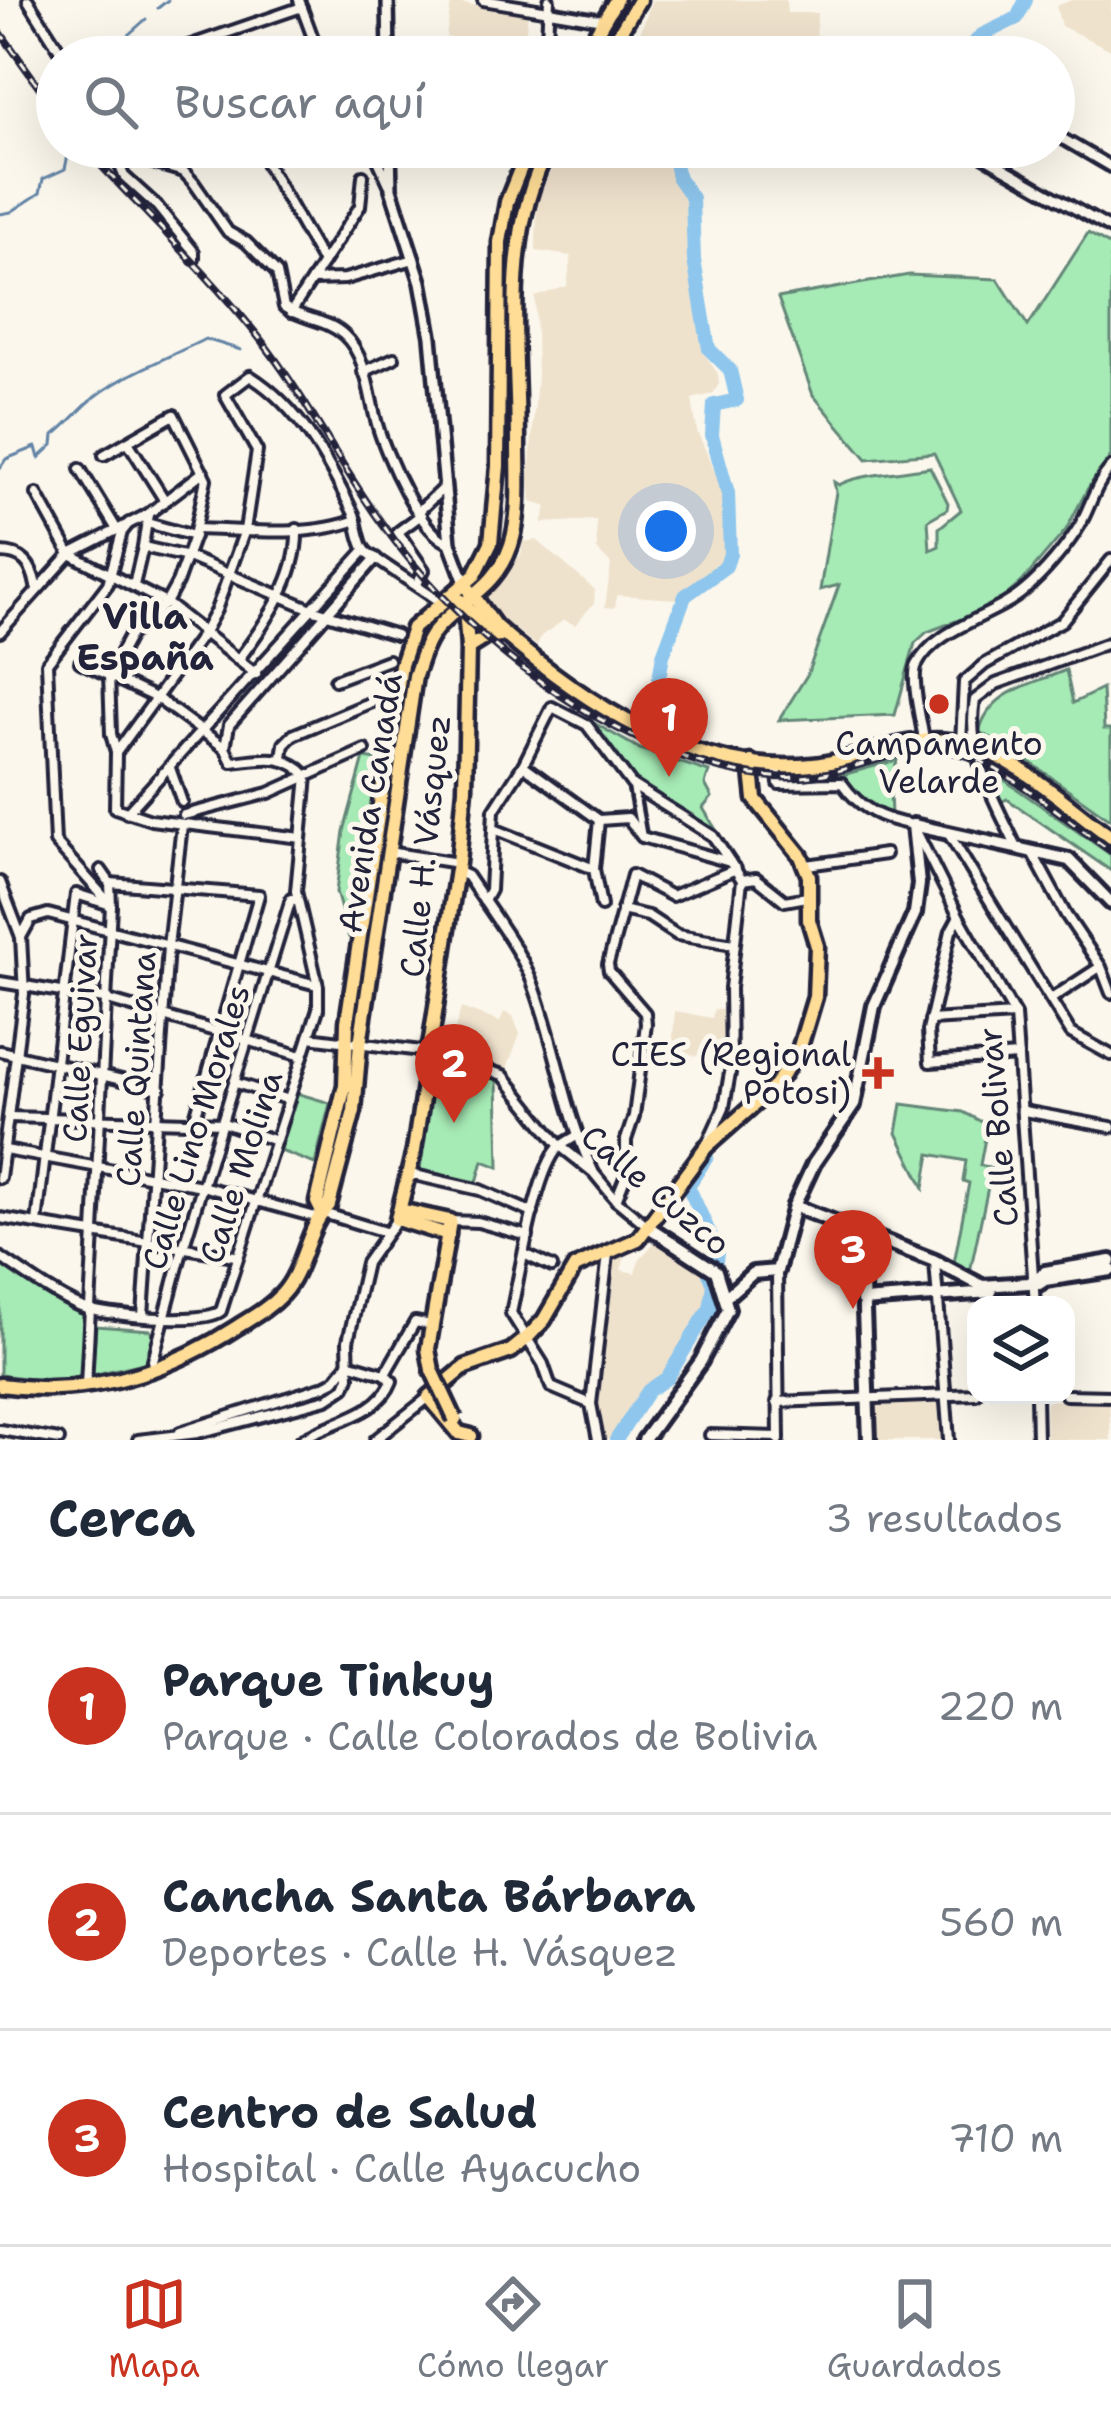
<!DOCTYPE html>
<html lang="es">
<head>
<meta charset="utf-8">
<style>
  body { margin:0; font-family:"Shantell Sans",sans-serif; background:#f6f6f7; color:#1f2937 }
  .controls { position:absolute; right:36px; bottom:36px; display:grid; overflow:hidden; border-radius:24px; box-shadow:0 12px 48px #0002 }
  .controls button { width:108px; height:108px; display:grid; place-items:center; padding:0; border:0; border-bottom:3px solid #e0e1e3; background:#fff; color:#1f2937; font:60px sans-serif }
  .you { position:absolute; left:666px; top:531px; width:42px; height:42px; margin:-30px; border:9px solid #fff; border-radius:50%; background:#1a73e8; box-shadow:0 0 0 18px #1a73e833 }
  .badge { display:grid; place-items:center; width:78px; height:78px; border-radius:50%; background:#c8321e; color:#fff; font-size:39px; font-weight:700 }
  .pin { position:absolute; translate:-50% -99px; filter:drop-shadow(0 3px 6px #0008) }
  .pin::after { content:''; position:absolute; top:63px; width:42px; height:36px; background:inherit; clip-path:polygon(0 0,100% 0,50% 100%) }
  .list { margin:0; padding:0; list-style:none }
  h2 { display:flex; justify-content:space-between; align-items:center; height:156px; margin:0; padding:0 48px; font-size:51px }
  h2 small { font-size:39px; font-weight:400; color:#747a83 }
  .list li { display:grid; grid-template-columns:78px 1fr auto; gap:36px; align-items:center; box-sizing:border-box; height:216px; padding:0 48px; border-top:3px solid #e0e1e3 }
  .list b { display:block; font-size:45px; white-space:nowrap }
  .list p { margin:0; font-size:39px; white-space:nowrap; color:#747a83 }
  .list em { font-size:39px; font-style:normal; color:#747a83 }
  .icon { flex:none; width:66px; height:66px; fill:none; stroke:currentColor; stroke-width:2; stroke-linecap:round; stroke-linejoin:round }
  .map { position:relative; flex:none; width:1111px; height:1440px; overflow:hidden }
  .search { position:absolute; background:#fff; box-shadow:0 12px 48px #0002; left:36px; right:36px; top:36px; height:132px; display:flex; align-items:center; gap:30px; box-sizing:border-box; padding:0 42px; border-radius:66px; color:#747a83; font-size:45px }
  .sheet { height:804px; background:#fff }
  nav { display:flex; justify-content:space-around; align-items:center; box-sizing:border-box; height:168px; border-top:3px solid #e0e1e3; background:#fff; font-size:33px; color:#747a83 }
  nav a { display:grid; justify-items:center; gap:6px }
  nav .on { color:#c8321e }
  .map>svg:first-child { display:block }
  .built { fill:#efe2cd }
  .green { fill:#a6eab5; stroke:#648678; stroke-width:3 }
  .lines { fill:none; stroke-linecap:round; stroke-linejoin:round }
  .stream { stroke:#6384a6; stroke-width:3 }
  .river { stroke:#8ec6ed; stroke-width:14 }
  .pedestrian-casing { stroke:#22223b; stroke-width:15 }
  .minor-casing { stroke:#22223b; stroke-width:16 }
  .tertiary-casing { stroke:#22223b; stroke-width:18 }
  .secondary-casing { stroke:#22223b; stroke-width:20 }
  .primary-casing { stroke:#22223b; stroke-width:21 }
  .trunk-casing { stroke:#22223b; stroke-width:21 }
  .pedestrian { stroke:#fbf7ec; stroke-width:6 }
  .minor { stroke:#fbf7ec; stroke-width:8 }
  .tertiary { stroke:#fbf7ec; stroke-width:9 }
  .secondary { stroke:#fbf7ec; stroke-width:10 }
  .primary { stroke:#ffdd96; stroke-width:12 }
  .trunk { stroke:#ffdd96; stroke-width:12 }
  .rail-casing { stroke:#22223b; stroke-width:8 }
  .rail { stroke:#fbf7ec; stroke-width:3; stroke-dasharray:9; stroke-linecap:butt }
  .primary-bridge-casing { stroke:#22223b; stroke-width:21; stroke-linecap:butt }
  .primary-bridge { stroke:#ffdd96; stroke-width:12 }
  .poi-dot { fill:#c8321e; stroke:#fbf7ec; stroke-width:4.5 }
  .labels { text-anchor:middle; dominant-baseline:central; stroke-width:10; stroke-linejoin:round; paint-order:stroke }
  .poi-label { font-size:33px; fill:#22223b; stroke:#fbf7ec }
  .street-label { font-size:33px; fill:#22223b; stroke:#fbf7ec }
  .neighbourhood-label { font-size:36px; font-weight:bold; fill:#22223b; stroke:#fbf7ec }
</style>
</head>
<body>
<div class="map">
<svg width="1111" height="1440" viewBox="0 0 1111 1440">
  <rect width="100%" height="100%" fill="#fbf7ec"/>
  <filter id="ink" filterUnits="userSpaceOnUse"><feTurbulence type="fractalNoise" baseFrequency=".00833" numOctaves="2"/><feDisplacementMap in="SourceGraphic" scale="24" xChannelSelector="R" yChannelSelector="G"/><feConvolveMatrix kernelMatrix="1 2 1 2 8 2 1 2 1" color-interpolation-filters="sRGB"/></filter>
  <g filter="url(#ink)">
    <!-- built -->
    <g class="built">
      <polygon points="652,0 786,0 787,13 817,13 816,57 777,57 771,49 733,36 653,57 623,57 636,44"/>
      <polygon points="1072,0 1111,0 1111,50 1061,26 1056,6"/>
      <polygon points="451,2 528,13 525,36 488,35 480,41 446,37"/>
      <polygon points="571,147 665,147 676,185 687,195 691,224 687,248 702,350 718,374 719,384 713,394 692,399 697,431 724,492 726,544 723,561 676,599 617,595 615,608 605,607 611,564 597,550 596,520 542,523 547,507 531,501 529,477 537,376 535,297 567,286 571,256 536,251 537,197 559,155 567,157"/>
      <polygon points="537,540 595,590 594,603 575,625 564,620 541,636 537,646 492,611 483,597 521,555 523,542"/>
      <polygon points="461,1008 500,1022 504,1012 513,1016 520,1034 506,1071 448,1053"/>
      <polygon points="714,1009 724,1010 726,1063 672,1050 675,1011 712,1018"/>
      <polygon points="655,1242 710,1271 724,1309 720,1315 708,1308 666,1377 648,1389 614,1440 603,1440 595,1407 611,1257 627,1249 621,1270 635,1273 639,1260"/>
      <polygon points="1049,1400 1109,1401 1111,1440 1046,1440 1046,1403"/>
      <polygon points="940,1401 944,1440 871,1440 871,1402"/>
    </g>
    <!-- green -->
    <g class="green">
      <path d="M1088 233 1111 246V456L1088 488 1066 530 1022 582 993 607 927 632 915 643 895 715 779 720 807 675 839 585 820 590 836 492 834 482 839 485C854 475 908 471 930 467L948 503 947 509 928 520 930 550 939 546V528L961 510 934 453 867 459 813 395 778 298 909 275 998 279 1028 326Z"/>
      <path d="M1066 670 1073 703 1102 689 1104 729H1111V820L1006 745 979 732C990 690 1029 686 1066 670Z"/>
      <polygon points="594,723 640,749 709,772 705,784 712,797 703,808 721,838 634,781"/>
      <polygon points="364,758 379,760 349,938 336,892 344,831"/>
      <polygon points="897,760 890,788 891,816 857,799 843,780 824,780"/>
      <polygon points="986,767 1111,855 1111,871 1007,799 1001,802"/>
      <polygon points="436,1059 497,1079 499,1167 483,1161 477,1182 420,1170"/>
      <polygon points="293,1092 330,1103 315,1164 275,1149"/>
      <polygon points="902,1104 963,1112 982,1122 986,1133 980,1165 992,1168 970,1272 954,1263 969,1183 963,1181 966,1161 930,1154 924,1188 897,1133"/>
      <polygon points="0,1264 85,1315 83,1378 39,1380 0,1375"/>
      <polygon points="96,1326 150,1330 154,1337 148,1362 92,1375"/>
    </g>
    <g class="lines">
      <!-- stream -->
      <g class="stream">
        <polyline points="158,8 168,0"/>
        <polyline points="116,57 127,36 146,19"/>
        <polyline points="0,214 11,212 40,193 43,179 65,169 68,155 64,147"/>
        <path d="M0 468 6 459 36 447 39 458 53 445 54 435C67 425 76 414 88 403 114 378 172 356 205 339L241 350"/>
      </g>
      <!-- river -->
      <g class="river">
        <path d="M673 57C704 49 729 40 759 57"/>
        <polyline points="960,57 982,35 1017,18 1026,0"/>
        <polyline points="658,684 663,655 685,596 726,566 730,554 728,493 712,435 714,405 737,400 730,370 709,349 694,260 692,198 678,178 672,147"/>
        <polyline points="707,1157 688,1186 713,1241"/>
        <polyline points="716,1261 717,1253"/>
        <polyline points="616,1440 648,1391 667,1378 710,1308 714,1285 709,1273"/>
      </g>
      <!-- pedestrian casing -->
      <g class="pedestrian-casing">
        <polyline id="pedestrian" points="633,787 642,837"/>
      </g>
      <!-- minor casing -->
      <g class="minor-casing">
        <g id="minor">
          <polyline points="28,0 64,57"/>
          <polyline points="299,0 320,57"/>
          <polyline points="483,0 603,20"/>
          <polyline points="156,57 302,7"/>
          <polyline points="546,57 549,0"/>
          <polyline points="1058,136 1111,167"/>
          <polyline points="112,147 124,176 157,206 194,252 194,259"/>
          <path d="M127 147 146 161 184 172 194 183 228 232 246 242 277 273 284 307C303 320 327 319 344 335 367 356 369 396 377 424 385 453 421 536 450 543"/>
          <polyline points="257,147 323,263"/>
          <polyline points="372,147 389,184"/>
          <polyline points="981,155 1111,229"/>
          <polyline points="312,280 345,279 414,259"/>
          <polyline points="291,312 360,206 363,176"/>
          <polyline points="363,372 394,358"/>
          <polyline points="128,442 165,501"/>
          <polyline points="104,455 174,415 206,479 194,536 177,583 166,603 130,635 109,674 111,734 116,752"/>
          <polyline points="80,469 116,528"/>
          <polyline points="37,494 70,554"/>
          <polyline points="419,511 443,488"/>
          <polyline points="148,514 143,547 188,557 314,610 396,635"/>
          <polyline points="147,523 194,536"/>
          <path d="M196 529C246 530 309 538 356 520"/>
          <path d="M0 553C23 553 32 564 36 586"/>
          <polyline points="70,554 166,603 256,674"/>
          <polyline points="417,584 424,570 398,532 421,515"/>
          <polyline points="134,585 143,547"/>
          <polyline points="0,632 70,554 148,514 203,472"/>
          <path d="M239 659C266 623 299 576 297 529"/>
          <polyline points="80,662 158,699 225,748"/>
          <polyline points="335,680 388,660"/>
          <path d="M924 740C922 724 910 678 917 665 936 627 995 617 1025 590 1044 574 1067 547 1080 525 1091 505 1095 485 1111 467"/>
          <polyline points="961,743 964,682 985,664 1062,621 1111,560"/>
          <polyline points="282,757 284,744 293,735 379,699"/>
          <polyline points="523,765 599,820 628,818 642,837 730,862"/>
          <path d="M777 765 779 784 842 783C861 810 881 819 913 825L959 917 1015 1015 1035 1305"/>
          <polyline points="170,768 182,802"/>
          <polyline points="127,813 365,550"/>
          <polyline points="184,815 269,793 365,750"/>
          <polyline points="599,820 594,869 601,906"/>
          <polyline points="494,829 594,869"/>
          <polyline points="948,833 1071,1033 1111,1055"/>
          <path d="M301 838 151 820 115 808 116 753 204 632 216 610 245 530 257 451 225 395 250 376C301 408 328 462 354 514 358 525 359 541 365 550 369 556 429 593 441 603"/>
          <path d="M1017 848C995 800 965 754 975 700L996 684 1111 642"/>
          <polyline points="388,852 458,863"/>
          <polyline points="1032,852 1066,915 1101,967 1111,993"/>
          <polyline points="807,865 885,854"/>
          <path d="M458 872 467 876C489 909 517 945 532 981 556 1043 564 1111 593 1171"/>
          <polyline points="742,880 756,878 785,901 807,897"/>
          <polyline points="0,882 21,937 24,994 0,1178"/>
          <polyline points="110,883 259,895 194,1121"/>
          <polyline points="484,901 490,890 494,810 523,765 552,707 587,725 632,785 713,836 742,880 730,988 731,1067 724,1107 708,1142"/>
          <polyline points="622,910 648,916 677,935 734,944"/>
          <polyline points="958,918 951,931 928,1031 930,1062 1018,1056"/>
          <polyline points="21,937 31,919 48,914 317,985"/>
          <polyline points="0,982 104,999 302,1056"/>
          <polyline points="1051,999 1100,967"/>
          <polyline points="930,1020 1015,1015"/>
          <polyline points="309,1037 429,1052 503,1075 559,1145 593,1172 616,1200 649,1227"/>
          <polyline points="0,1051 160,1089"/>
          <polyline points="236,1083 286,1099"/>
          <polyline points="1024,1111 1111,1127"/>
          <polyline points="9,1117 224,1123 273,1140"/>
          <path d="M578 1135C569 1141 560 1144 555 1152 534 1182 520 1274 511 1313L543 1364 551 1387 591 1404 598 1440"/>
          <polyline points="5,1150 202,1186 319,1218"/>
          <polyline points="410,1174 480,1190 533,1213"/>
          <polyline points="616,1200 626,1175 626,1140 634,1116 646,1024 645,1013 609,971 608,964 632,875 672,896 736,869"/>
          <polyline points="323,1213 385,1232"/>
          <polyline points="0,1218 235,1256"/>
          <polyline points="450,1221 478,1222 528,1236"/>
          <polyline points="37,1223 76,894 111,905 110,883 101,870"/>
          <polyline points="526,1255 552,1267"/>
          <path d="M0 1257C25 1274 54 1295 81 1307 104 1316 203 1325 221 1311L318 1009V986L296 891 307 776C285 752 263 759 232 762L225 748 229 725 376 558"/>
          <polyline points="935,1262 949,1440"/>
          <polyline points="777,1271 779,1440"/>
          <polyline points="143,1316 168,946 182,825"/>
          <polyline points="348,1363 385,1374"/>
          <polyline points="155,1368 153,1360 183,1248 291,899 296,900"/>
          <polyline points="86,1385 111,905 55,842 47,663 108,584 122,532 129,523"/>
          <polyline points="1036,1395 1037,1440"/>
          <polyline points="1066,1395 1111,1396"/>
          <polyline points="777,1402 976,1394"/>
          <polyline points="591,1404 608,1254"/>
          <polyline points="0,1430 59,1440"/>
          <polyline points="180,1432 324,1386 334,1381 347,1365"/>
          <polyline points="710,1435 779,1437"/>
          <polyline points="138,1440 198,1433 327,1399 345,1387 349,1377 348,1341 366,1263 397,1219"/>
          <path d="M301 1440C330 1421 379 1416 392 1381L385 1374 415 1322 432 1325"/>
          <polyline points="375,1440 429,1397"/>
        </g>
      </g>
      <!-- tertiary casing -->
      <g class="tertiary-casing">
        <g id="tertiary">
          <polyline points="388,0 389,57"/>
          <polyline points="390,147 391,189 421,282 431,337 450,543 465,583"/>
        </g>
      </g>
      <!-- secondary casing -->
      <g class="secondary-casing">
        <g id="secondary">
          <polyline points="794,1206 935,1261 982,1286 1029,1283 1045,1272 1111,1261"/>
          <polyline points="861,1233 869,1440"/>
          <polyline points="1039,1284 1045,1280 1111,1270"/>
          <polyline points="727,1296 753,1273 777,1271 794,1206 814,1163 854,1105 874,1006 915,913 919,884 913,825 1069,860 1111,903"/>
          <polyline points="862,1301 991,1292"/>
          <polyline points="644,1440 701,1361 728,1309 716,1271 650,1228"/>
        </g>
      </g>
      <!-- primary casing -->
      <g class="primary-casing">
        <g id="primary">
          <polyline points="468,588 495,626"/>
          <path d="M458 599 483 624 495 626C580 701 693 777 813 765 865 760 912 730 965 744 1019 758 1067 806 1111 837"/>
          <polyline points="468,648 487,636 505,635"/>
          <polyline points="400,1210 450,1221 428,1349 432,1370"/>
          <polyline points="448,1235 397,1219 414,1151 458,863 465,789 468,648 465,608"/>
          <polyline points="471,1436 459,1433 429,1397 465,1367 511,1351 527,1338 544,1320 575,1267 638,1239 706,1147 775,1086 799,1050 815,997 817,946 809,920 809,876 801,856 755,799 751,762"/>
        </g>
      </g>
      <!-- trunk casing -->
      <g class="trunk-casing">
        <g id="trunk">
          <polyline points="582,57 616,0"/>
          <polyline points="605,57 639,0"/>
          <polyline points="322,1212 317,1202 345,1085 347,1022 401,665 413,628 475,575 491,543 498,466 500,242 507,202 529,147"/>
          <path d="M0 1385C86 1397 165 1374 237 1327 253 1317 269 1308 282 1294 305 1269 306 1228 329 1205L354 1111 360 1044 415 676C421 658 426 640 439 626 466 597 497 587 511 545 521 514 518 477 518 445 518 350 501 231 550 147"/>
        </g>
      </g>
      <!-- pedestrian -->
      <use href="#pedestrian" class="pedestrian"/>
      <!-- minor -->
      <use href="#minor" class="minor"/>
      <!-- tertiary -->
      <use href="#tertiary" class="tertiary"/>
      <!-- secondary -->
      <use href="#secondary" class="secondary"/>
      <!-- primary -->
      <use href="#primary" class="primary"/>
      <!-- trunk -->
      <use href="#trunk" class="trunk"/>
      <!-- rail casing -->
      <g class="rail-casing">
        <g id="rail">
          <polyline points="0,32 57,112"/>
          <path d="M84 147C141 209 204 269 257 335 304 394 338 463 383 525 450 618 549 702 656 746 708 768 767 785 824 774 869 765 912 742 958 753 1004 764 1070 823 1111 851"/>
        </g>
      </g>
      <!-- rail -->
      <use href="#rail" class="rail"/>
      <!-- primary-bridge casing -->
      <g class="primary-bridge-casing">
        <polyline id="primary-bridge" points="432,1370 455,1419"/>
      </g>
      <!-- primary-bridge -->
      <use href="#primary-bridge" class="primary-bridge"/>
    </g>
  </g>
  <!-- markers -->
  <g class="poi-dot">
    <circle cx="939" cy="704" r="12"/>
    <path d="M872 1055h12v12h12v12h-12v12h-12v-12h-12v-12h12z"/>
  </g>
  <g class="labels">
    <!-- poi labels -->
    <g class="poi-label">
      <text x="939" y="743">Campamento<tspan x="939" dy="38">Velarde</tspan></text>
      <text x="851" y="1054" text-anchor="end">CIES (Regional<tspan x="851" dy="38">Potosi)</tspan></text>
    </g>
    <!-- street labels -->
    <g class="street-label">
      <text transform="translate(370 803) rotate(-81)">Avenida Canadá</text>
      <text transform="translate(425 846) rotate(-84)">Calle H. Vásquez</text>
      <text transform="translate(80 1038) rotate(-87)">Calle Eguivar</text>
      <text transform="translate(136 1069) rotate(-86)">Calle Quintana</text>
      <text transform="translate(196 1127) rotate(-73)">Calle Lino Morales</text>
      <text transform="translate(998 1127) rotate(-95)">Calle Bolivar</text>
      <text transform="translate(241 1167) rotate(-72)">Calle Molina</text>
      <text transform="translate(656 1190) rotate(40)">Calle Cuzco</text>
    </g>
    <!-- neighbourhood labels -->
    <g class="neighbourhood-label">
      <text x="145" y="616">Villa<tspan x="145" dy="41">España</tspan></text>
    </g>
  </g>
</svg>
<div class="controls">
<button><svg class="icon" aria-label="layers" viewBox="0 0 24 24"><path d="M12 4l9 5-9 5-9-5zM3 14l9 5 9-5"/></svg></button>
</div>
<div class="you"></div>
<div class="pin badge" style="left:669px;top:777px">1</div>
<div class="pin badge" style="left:454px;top:1123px">2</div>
<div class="pin badge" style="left:853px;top:1309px">3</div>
<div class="search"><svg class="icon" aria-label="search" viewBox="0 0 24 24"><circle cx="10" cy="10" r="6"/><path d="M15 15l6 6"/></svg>Buscar aquí</div>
</div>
<section class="sheet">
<h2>Cerca<small>3 resultados</small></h2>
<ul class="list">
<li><span class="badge">1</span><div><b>Parque Tinkuy</b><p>Parque · Calle Colorados de Bolivia</p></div><em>220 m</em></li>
<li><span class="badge">2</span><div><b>Cancha Santa Bárbara</b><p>Deportes · Calle H. Vásquez</p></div><em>560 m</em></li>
<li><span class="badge">3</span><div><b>Centro de Salud</b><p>Hospital · Calle Ayacucho</p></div><em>710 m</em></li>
</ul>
</section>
<nav>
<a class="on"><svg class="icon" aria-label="map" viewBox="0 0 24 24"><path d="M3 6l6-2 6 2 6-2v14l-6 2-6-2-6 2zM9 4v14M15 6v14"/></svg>Mapa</a>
<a><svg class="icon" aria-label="directions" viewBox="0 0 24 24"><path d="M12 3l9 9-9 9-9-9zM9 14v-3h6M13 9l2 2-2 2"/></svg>Cómo llegar</a>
<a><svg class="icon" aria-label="saved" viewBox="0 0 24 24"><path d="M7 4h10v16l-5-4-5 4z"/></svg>Guardados</a>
</nav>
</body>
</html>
